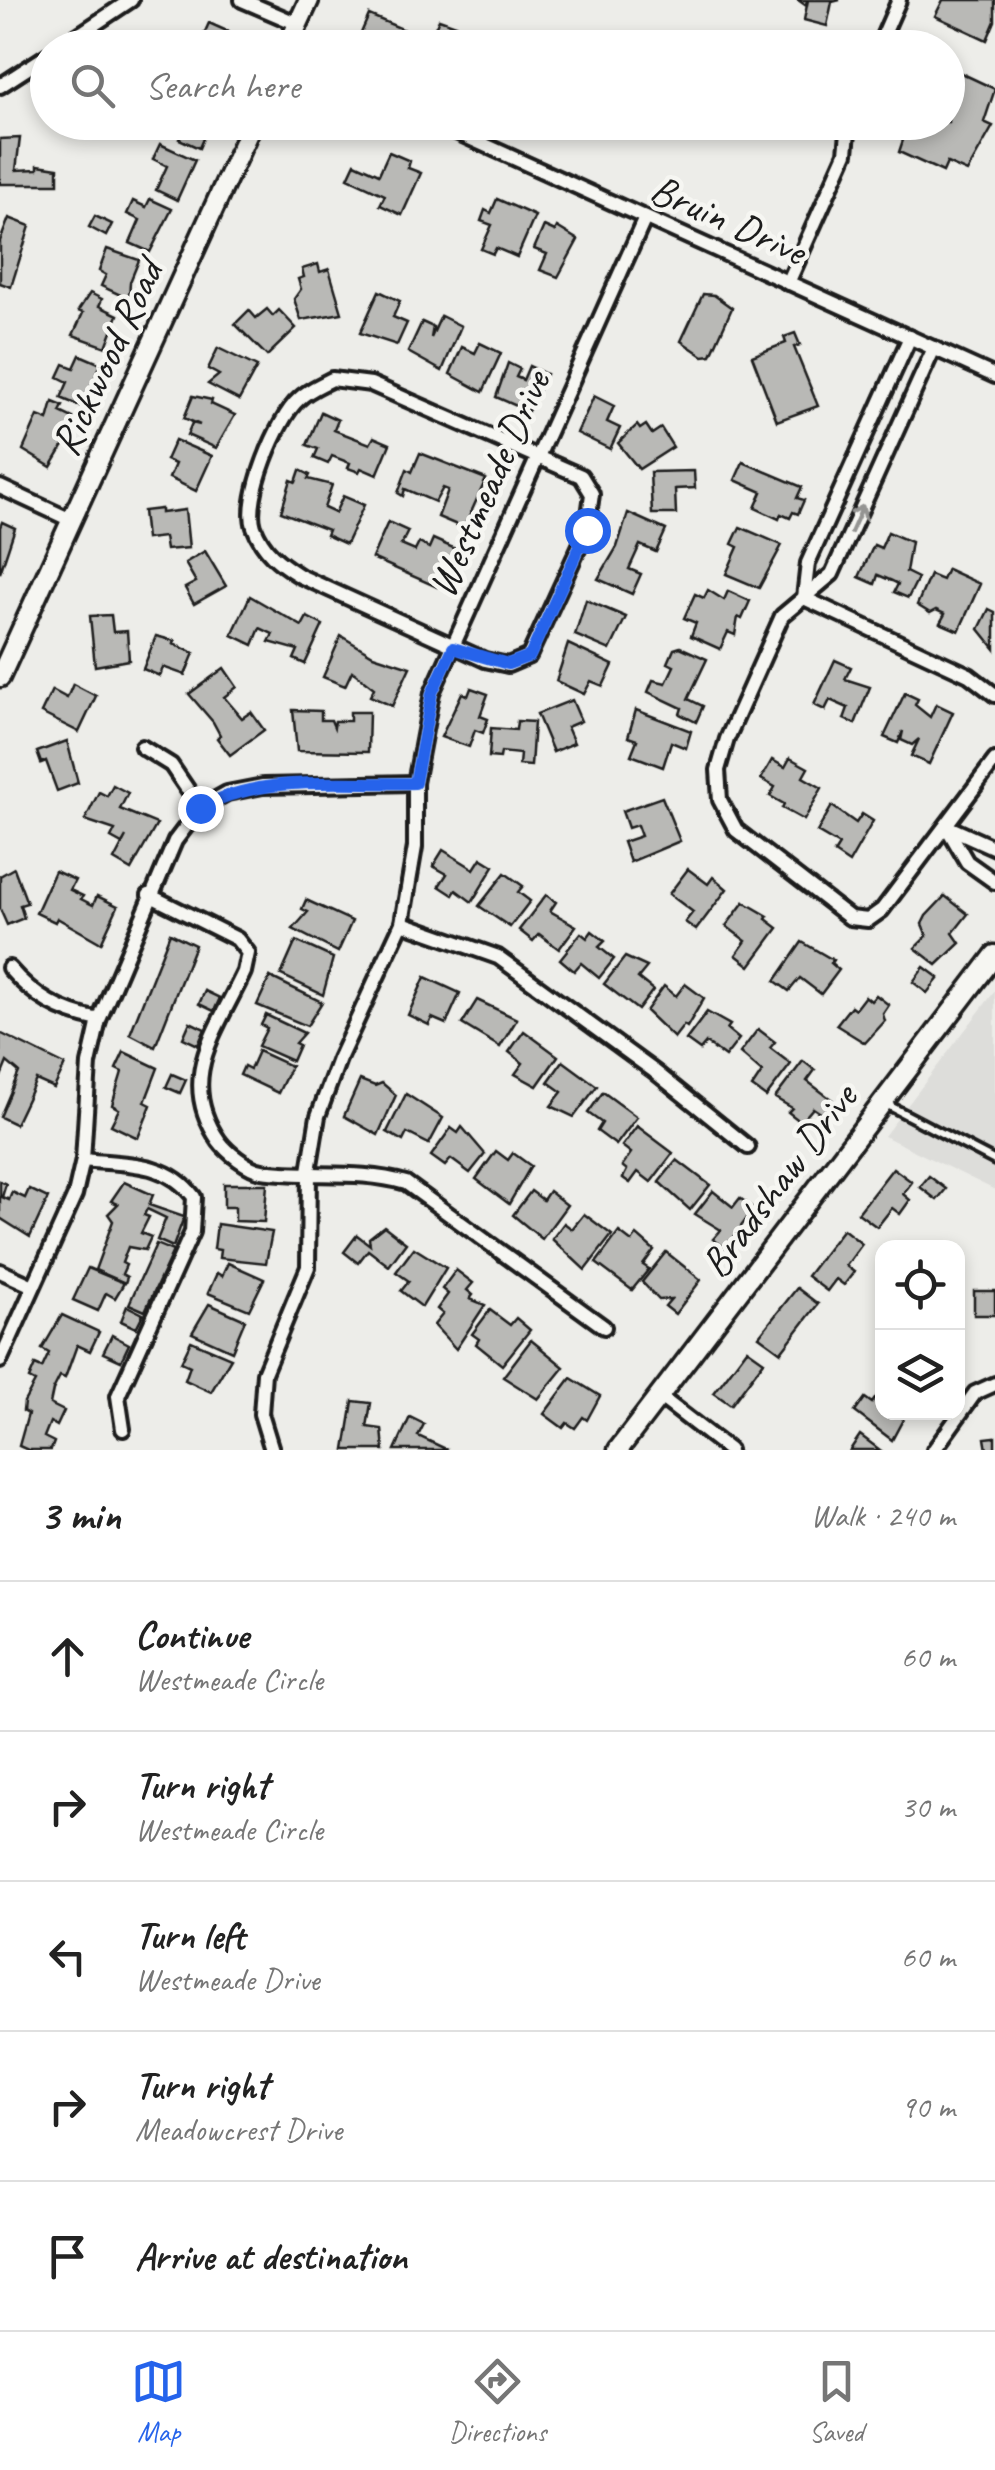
<!DOCTYPE html>
<html lang="en">
<head>
<meta charset="utf-8">
<style>
  body { margin:0; font-family:Caveat,sans-serif; background:#f2f2f2; color:#222 }
  .controls { position:absolute; right:30px; bottom:30px; display:grid; overflow:hidden; border-radius:20px; box-shadow:0 5px 15px #0003 }
  .controls button { width:90px; height:90px; display:grid; place-items:center; padding:0; border:0; border-bottom:2px solid #e0e0e0; background:#fff; color:#222; font:50px sans-serif }
  .stop { position:absolute; width:30px; height:30px; margin:-22px; border:8px solid #2563eb; border-radius:50%; background:#fff }
  .stop.end { background:#2563eb; border-color:#fff; box-shadow:0 2px 10px #0008 }
  .list { margin:0; padding:0; list-style:none }
  h2 { display:flex; justify-content:space-between; align-items:center; height:130px; margin:0; padding:0 40px; font-size:42px }
  h2 small { font-size:32px; font-weight:400; color:#767676 }
  .list li { display:grid; grid-template-columns:65px 1fr auto; gap:30px; align-items:center; box-sizing:border-box; height:150px; padding:0 40px; border-top:2px solid #e0e0e0 }
  .list b { display:block; font-size:38px; white-space:nowrap }
  .list p { margin:0; font-size:32px; white-space:nowrap; color:#767676 }
  .list em { font-size:32px; font-style:normal; color:#767676 }
  .icon { flex:none; width:55px; height:55px; fill:none; stroke:currentColor; stroke-width:2; stroke-linecap:round; stroke-linejoin:round }
  .map { position:relative; flex:none; width:995px; height:1450px; overflow:hidden }
  .search { position:absolute; background:#fff; box-shadow:0 5px 15px #0003; left:30px; right:30px; top:30px; height:110px; display:flex; align-items:center; gap:25px; box-sizing:border-box; padding:0 35px; border-radius:55px; color:#767676; font-size:38px }
  .sheet { height:880px; background:#fff }
  nav { display:flex; justify-content:space-around; align-items:center; box-sizing:border-box; height:140px; border-top:2px solid #e0e0e0; background:#fff; font-size:28px; color:#767676 }
  nav a { display:grid; justify-items:center; gap:5px }
  nav .on { color:#2563eb }
  .map>svg:first-child { display:block }
  .built { fill:#ddddda }
  .building { fill:#b9b9b6; stroke:#1c1c1c; stroke-width:2.5 }
  .lines { fill:none; stroke-linecap:round; stroke-linejoin:round }
  .lane-casing { stroke:#1c1c1c; stroke-width:14 }
  .street-casing { stroke:#1c1c1c; stroke-width:20 }
  .secondary-casing { stroke:#1c1c1c; stroke-width:25 }
  .lane { stroke:#f6f6f2; stroke-width:6 }
  .street { stroke:#f6f6f2; stroke-width:12 }
  .secondary { stroke:#f6f6f2; stroke-width:18 }
  .oneway { stroke:#949492 }
  .route { stroke:#2563eb; stroke-width:12 }
  .labels { text-anchor:middle; dominant-baseline:central; stroke-width:9; stroke-linejoin:round; paint-order:stroke }
  .street-label { font-size:42px; fill:#1c1c1c; stroke:#f6f6f2 }
</style>
</head>
<body>
<div class="map">
<svg width="995" height="1450" viewBox="0 0 995 1450">
  <rect width="100%" height="100%" fill="#edede9"/>
  <filter id="ink" filterUnits="userSpaceOnUse"><feTurbulence type="fractalNoise" baseFrequency=".01" numOctaves="2"/><feDisplacementMap in="SourceGraphic" scale="20" xChannelSelector="R" yChannelSelector="G"/><feConvolveMatrix kernelMatrix="1 2 1 2 8 2 1 2 1" color-interpolation-filters="sRGB"/></filter>
  <g filter="url(#ink)">
    <!-- built -->
    <polygon class="built" points="995,991 995,1190 884,1136"/>
    <!-- building -->
    <g class="building">
      <polygon points="798,0 840,0 832,2 827,26 804,20 808,0 805,5"/>
      <polygon points="943,0 995,0 995,21 987,40 935,16"/>
      <polygon points="369,15 407,31 405,48 370,48 358,40"/>
      <polygon points="439,19 473,31 469,48 427,45"/>
      <polygon points="209,23 247,40 244,48 210,48 200,43"/>
      <polygon points="948,67 995,89 984,122 993,126 967,172 947,163 943,172 899,152 909,122 948,122"/>
      <polygon points="55,122 80,122 80,123 65,133"/>
      <polygon points="210,122 199,148 179,139 185,126 179,122"/>
      <polygon points="20,138 16,170 38,169 38,165 58,168 58,184 0,184 0,139"/>
      <polygon points="160,144 195,160 177,200 156,190 167,166 153,159"/>
      <polygon points="389,152 410,161 408,168 421,173 402,215 380,205 385,195 348,178 355,163 379,174"/>
      <polygon points="150,199 172,209 150,252 130,243 140,220 127,214 133,201 146,207"/>
      <polygon points="497,199 535,216 517,257 496,248 493,254 481,249 492,225 481,221 485,210 491,213"/>
      <polygon points="95,216 112,224 106,236 89,227"/>
      <polygon points="9,218 30,226 11,287 0,283 0,241"/>
      <polygon points="544,226 555,231 557,227 578,240 558,277 540,270 547,254 534,249"/>
      <polygon points="107,249 139,260 130,282 129,299 101,286 106,275 99,271"/>
      <polygon points="318,264 320,272 329,269 342,313 301,320 294,299 301,289 298,279 304,277 302,269"/>
      <polygon points="379,291 400,301 393,317 407,323 397,345 360,333"/>
      <polygon points="90,293 102,299 99,306 118,315 106,347 73,335 83,313 78,311"/>
      <polygon points="703,294 714,295 732,308 711,355 703,356 681,341"/>
      <polygon points="267,309 273,316 279,310 296,328 267,356 235,324 249,310 256,318"/>
      <polygon points="441,316 461,326 442,371 408,352 422,322 433,327 431,338"/>
      <polygon points="795,333 800,345 794,347 818,406 777,421 752,356 786,343 784,337"/>
      <polygon points="480,343 501,353 483,392 450,374 462,347 475,353"/>
      <polygon points="218,348 257,367 239,400 208,384 219,375 208,369"/>
      <polygon points="80,355 101,364 82,407 61,398 68,382 58,377 64,364 74,368"/>
      <polygon points="508,363 520,369 516,377 523,380 529,366 546,374 528,411 496,397"/>
      <polygon points="193,396 212,400 211,404 235,415 216,448 187,435 192,423 200,425 184,418"/>
      <polygon points="594,396 614,406 607,422 620,428 610,449 577,433"/>
      <polygon points="53,402 63,406 60,412 73,418 67,430 72,432 51,467 23,450 38,416 48,420"/>
      <polygon points="321,412 338,420 334,430 370,444 374,437 390,444 377,475 361,468 359,472 348,468 350,463 332,456 328,464 314,458 318,449 307,445"/>
      <polygon points="637,425 640,429 646,425 652,434 661,428 673,447 639,469 618,443"/>
      <polygon points="175,440 212,456 196,491 169,478 175,464 166,460"/>
      <polygon points="420,453 486,479 464,528 438,517 448,490 443,488 435,502 405,489 403,496 398,493 407,469 412,472"/>
      <polygon points="743,462 802,487 797,498 804,500 798,514 793,512 790,518 781,514 779,519 755,508 762,492 735,480"/>
      <polygon points="300,470 310,475 308,479 332,485 324,508 335,513 343,496 364,505 346,544 326,535 328,530 281,512 291,480 296,482"/>
      <polygon points="694,471 695,488 675,489 676,514 652,514 650,472"/>
      <polygon points="161,509 161,513 185,510 189,548 166,550 164,537 146,539 143,511"/>
      <polygon points="628,513 666,530 656,552 640,545 629,569 641,574 632,594 598,579 617,547"/>
      <polygon points="2,522 15,528 0,573 0,527"/>
      <polygon points="388,522 408,531 401,545 415,551 419,543 429,548 433,539 458,550 437,587 372,558"/>
      <polygon points="740,527 782,545 759,588 726,574 738,547 732,544"/>
      <polygon points="888,532 911,542 906,572 918,578 908,598 894,592 898,584 892,581 878,575 875,584 859,577 874,545 881,548"/>
      <polygon points="205,551 226,586 194,604 185,588 196,582 185,563"/>
      <polygon points="947,569 980,584 959,631 940,623 945,614 936,610 930,613 917,605 930,575 942,580"/>
      <polygon points="708,590 724,600 728,591 750,601 742,619 738,617 735,635 728,632 720,649 691,636 696,623 684,618 695,594 704,598"/>
      <polygon points="250,596 302,626 307,617 323,625 305,664 294,659 298,650 269,642 273,634 260,628 253,645 232,635"/>
      <polygon points="586,600 626,617 610,650 575,635"/>
      <polygon points="989,609 995,612 995,649 979,629"/>
      <polygon points="111,615 113,632 127,631 129,660 95,666 90,616"/>
      <polygon points="156,636 175,641 173,644 194,653 185,675 163,667 160,676 143,669"/>
      <polygon points="341,636 373,655 410,667 392,706 370,696 374,688 352,671 345,686 323,677"/>
      <polygon points="568,644 613,665 603,686 591,681 584,694 556,681"/>
      <polygon points="680,647 707,659 688,699 703,706 696,722 680,714 682,708 648,692 653,680 666,683 674,666 668,663 674,649"/>
      <polygon points="835,660 851,667 845,679 870,687 855,724 844,719 848,708 830,700 825,710 814,705"/>
      <polygon points="224,668 237,687 224,697 242,718 251,712 264,730 230,755 217,738 220,735 213,722 189,694"/>
      <polygon points="73,684 96,696 79,732 41,713 52,690 67,698"/>
      <polygon points="471,688 488,694 480,716 488,719 483,733 475,730 469,747 441,737 462,693 468,696"/>
      <polygon points="905,693 918,699 915,705 930,717 936,704 953,712 929,764 911,756 919,739 912,745 901,740 903,731 898,743 884,737"/>
      <polygon points="572,700 581,721 567,727 574,743 553,752 537,714"/>
      <polygon points="293,710 321,711 321,720 331,720 334,727 335,721 350,721 350,712 369,712 368,752 297,751"/>
      <polygon points="636,710 691,731 686,748 671,742 663,767 631,755 637,740 628,737"/>
      <polygon points="517,721 534,722 531,766 519,765 520,754 501,752 500,758 489,757 491,728 516,730"/>
      <polygon points="67,741 78,783 57,791 46,761 41,763 37,752"/>
      <polygon points="790,758 808,768 803,777 822,788 804,820 782,808 784,804 770,796 775,787 761,779 772,760 785,767"/>
      <polygon points="113,785 128,793 120,809 157,824 131,870 114,860 126,837 122,844 111,838 115,830 85,820 99,792 107,796"/>
      <polygon points="662,797 680,841 630,862 623,842 641,836 637,825 628,828 622,811"/>
      <polygon points="832,806 856,823 862,814 873,821 849,863 834,853 839,845 817,832"/>
      <polygon points="443,850 474,869 481,858 494,866 472,902 456,890 453,895 439,886 447,874 433,866"/>
      <polygon points="14,868 27,903 20,905 24,918 7,925 0,909 0,876"/>
      <polygon points="688,869 708,884 713,877 727,889 696,930 685,922 693,912 669,894"/>
      <polygon points="55,871 75,880 70,890 83,896 81,899 93,905 97,896 118,906 101,943 57,918 55,922 36,913"/>
      <polygon points="505,873 523,886 518,892 530,901 510,927 479,906"/>
      <polygon points="546,895 556,902 550,911 576,926 559,949 539,934 533,941 519,930"/>
      <polygon points="945,896 968,914 953,933 960,943 937,965 915,948 927,936 922,924 926,916"/>
      <polygon points="306,900 352,921 338,952 293,929 308,912 302,909"/>
      <polygon points="744,902 768,916 766,919 778,928 750,966 736,955 746,941 726,926"/>
      <polygon points="592,931 605,941 599,947 614,959 599,978 581,963 574,971 560,959 581,933 587,938"/>
      <polygon points="170,933 195,945 155,1047 130,1034"/>
      <polygon points="296,941 333,958 323,995 281,975"/>
      <polygon points="802,942 833,960 831,963 839,970 821,994 800,978 789,991 775,981"/>
      <polygon points="625,957 647,967 638,978 653,990 638,1010 604,984"/>
      <polygon points="924,967 939,978 927,993 913,982"/>
      <polygon points="270,977 322,1002 307,1026 257,1005"/>
      <polygon points="425,977 460,993 446,1024 432,1018 429,1025 408,1015"/>
      <polygon points="685,984 704,998 687,1027 684,1025 674,1038 646,1011 664,986 676,996"/>
      <polygon points="205,991 220,998 214,1011 199,1004"/>
      <polygon points="876,995 889,1005 883,1014 885,1021 865,1043 836,1025 851,1006 855,1009 865,996 871,1001"/>
      <polygon points="477,1000 517,1019 500,1047 462,1024"/>
      <polygon points="707,1012 730,1025 727,1029 739,1039 725,1057 706,1043 700,1050 686,1040"/>
      <polygon points="266,1015 304,1033 295,1043 299,1045 292,1061 258,1046 267,1028 261,1025"/>
      <polygon points="190,1022 205,1029 198,1045 183,1038"/>
      <polygon points="758,1029 775,1042 770,1048 791,1064 766,1097 752,1087 762,1072 740,1053"/>
      <polygon points="524,1031 558,1056 537,1086 515,1074 523,1063 509,1052"/>
      <polygon points="0,1033 65,1065 54,1088 36,1080 15,1124 0,1117 19,1072 7,1062 0,1079"/>
      <polygon points="258,1051 291,1066 278,1093 240,1075 244,1066 250,1069"/>
      <polygon points="124,1052 158,1068 145,1102 151,1105 138,1138 111,1125 119,1109 112,1105 122,1072 116,1069"/>
      <polygon points="563,1061 597,1086 574,1117 551,1106 562,1092 548,1082"/>
      <polygon points="803,1061 815,1070 807,1081 835,1102 825,1116 813,1108 801,1122 788,1112 792,1108 775,1098"/>
      <polygon points="172,1074 186,1080 180,1093 166,1087"/>
      <polygon points="360,1080 375,1086 382,1083 396,1095 378,1135 344,1116"/>
      <polygon points="603,1092 637,1117 616,1145 597,1131 602,1123 588,1113"/>
      <polygon points="406,1094 443,1118 429,1144 407,1133 403,1141 387,1132"/>
      <polygon points="637,1126 673,1153 651,1182 638,1172 630,1183 623,1178 627,1170 622,1166 631,1153 622,1146"/>
      <polygon points="462,1127 485,1154 470,1173 451,1159 445,1166 431,1156 451,1128 458,1133"/>
      <polygon points="496,1151 508,1160 513,1153 531,1166 509,1204 476,1179"/>
      <polygon points="677,1160 710,1185 690,1210 659,1182"/>
      <polygon points="893,1168 912,1182 903,1194 910,1200 900,1214 892,1208 877,1227 858,1213"/>
      <polygon points="929,1176 946,1189 937,1200 920,1187"/>
      <polygon points="0,1181 6,1184 2,1197 9,1200 12,1192 25,1198 29,1189 48,1198 30,1237 0,1218"/>
      <polygon points="124,1182 153,1195 149,1205 184,1217 173,1247 157,1240 166,1218 147,1209 144,1215 149,1217 141,1233 151,1237 145,1250 128,1247 122,1263 126,1265 122,1274 127,1277 125,1283 95,1270 113,1221 108,1214 118,1204 111,1201"/>
      <polygon points="224,1184 267,1184 264,1222 235,1221 235,1207 224,1207"/>
      <polygon points="531,1191 543,1200 549,1191 567,1205 542,1239 513,1215"/>
      <polygon points="713,1191 733,1207 740,1198 754,1209 725,1248 713,1239 721,1230 695,1214"/>
      <polygon points="584,1214 612,1235 585,1270 552,1239 564,1223 572,1229"/>
      <polygon points="217,1224 272,1232 266,1263 219,1258 220,1250 214,1249"/>
      <polygon points="384,1226 406,1243 389,1266 368,1250 358,1263 344,1252 357,1235 370,1245 369,1238"/>
      <polygon points="843,1229 862,1244 846,1266 854,1272 844,1285 836,1279 827,1291 807,1276"/>
      <polygon points="619,1232 632,1242 637,1235 654,1250 643,1265 649,1269 632,1290 596,1263"/>
      <polygon points="156,1244 173,1251 145,1311 129,1304"/>
      <polygon points="414,1248 446,1268 422,1307 401,1291 409,1281 396,1272"/>
      <polygon points="666,1252 701,1280 675,1314 665,1306 671,1299 659,1300 642,1282"/>
      <polygon points="228,1263 264,1279 249,1310 208,1293 217,1273 222,1276"/>
      <polygon points="88,1268 124,1283 115,1298 106,1293 98,1311 73,1300"/>
      <polygon points="456,1270 473,1283 467,1290 473,1295 470,1299 485,1305 456,1349 434,1325 443,1314 437,1309 448,1294 442,1289"/>
      <polygon points="797,1288 818,1304 781,1352 759,1336"/>
      <rect x="974" y="1291" width="21" height="24"/>
      <polygon points="209,1304 245,1320 232,1351 192,1333"/>
      <polygon points="127,1306 143,1314 136,1328 121,1321"/>
      <polygon points="490,1310 510,1325 516,1318 530,1330 502,1365 476,1344 479,1339 472,1334"/>
      <polygon points="62,1315 99,1332 90,1351 77,1345 65,1378 60,1376 53,1390 50,1404 64,1411 57,1426 50,1422 44,1437 54,1442 51,1450 28,1450 19,1446 28,1414 23,1411 24,1402 35,1382 29,1379 35,1365 42,1368 49,1353 42,1349"/>
      <polygon points="112,1335 129,1344 121,1361 103,1353"/>
      <polygon points="531,1340 564,1367 538,1399 503,1377"/>
      <polygon points="191,1341 231,1358 211,1392 185,1380 190,1366 181,1362"/>
      <polygon points="747,1349 764,1361 731,1405 714,1393"/>
      <polygon points="571,1378 600,1396 587,1420 583,1417 575,1428 567,1423 563,1428 544,1414"/>
      <polygon points="882,1389 882,1412 907,1412 892,1440 855,1412 865,1398 872,1403"/>
      <polygon points="353,1401 371,1403 367,1427 382,1429 384,1450 345,1450"/>
      <polygon points="410,1417 424,1424 418,1436 448,1450 395,1450"/>
      <polygon points="860,1435 880,1450 850,1450"/>
      <polygon points="995,1437 995,1450 987,1450 985,1438"/>
    </g>
    <g class="lines">
      <!-- lane casing -->
      <g class="lane-casing">
        <polyline id="lane" points="884,1103 995,1161"/>
      </g>
      <!-- street casing -->
      <g class="street-casing">
        <g id="street">
          <polyline points="242,0 298,24"/>
          <polyline points="59,48 131,0"/>
          <polyline points="878,48 899,0"/>
          <polyline points="0,86 48,55"/>
          <polyline points="434,122 995,376"/>
          <polyline points="788,283 846,153 849,122"/>
          <polyline points="934,348 832,574 782,616 727,739 718,770 720,800 736,830 850,918 868,920 882,910 995,760"/>
          <path d="M332 379 371 384 581 476 592 494 587 530 529 656 508 665 485 660 300 576C279 563 263 551 254 527 244 499 277 418 299 399 308 390 321 385 332 379Z"/>
          <polyline points="0,487 71,520"/>
          <polyline points="804,598 808,563 910,337"/>
          <polyline points="804,598 969,675 995,695"/>
          <polyline points="142,747 171,765 200,808"/>
          <polyline points="946,826 967,862 995,882"/>
          <polyline points="946,826 995,848"/>
          <path d="M149 895 237 939 248 953 244 972C216 1032 176 1079 219 1141 227 1152 248 1169 262 1171 311 1178 358 1169 406 1183L604 1327"/>
          <polyline points="402,923 498,957 654,1071 748,1147"/>
          <path d="M9 968C35 998 60 1012 99 1020"/>
          <path d="M83 1160C126 1165 166 1160 194 1197L192 1232 118 1396 123 1429"/>
          <polyline points="0,1271 33,1286"/>
          <polyline points="0,1361 75,1195 83,1160 89,1064 99,1020 175,841 200,808 227,793 263,786 415,783"/>
          <polyline points="659,1396 729,1450"/>
          <polyline points="272,1450 261,1414 264,1373 308,1267 309,1171 318,1116 339,1059 402,923 415,847 415,783 432,693 645,218"/>
          <polyline points="934,1450 975,1393 995,1384"/>
        </g>
      </g>
      <!-- secondary casing -->
      <g class="secondary-casing">
        <g id="secondary">
          <polyline points="287,48 309,0"/>
          <polyline points="0,677 253,122"/>
          <polyline points="618,1450 995,955"/>
        </g>
      </g>
      <!-- lane -->
      <use href="#lane" class="lane"/>
      <!-- street -->
      <use href="#street" class="street"/>
      <!-- secondary -->
      <use href="#secondary" class="secondary"/>
    </g>
    <!-- one-way arrows -->
    <defs><path id="oneway-shaft" d="M-6 0H5M1.5-3L5.5 0L1.5 3" fill="none" stroke-width="1.6" stroke-linecap="round" stroke-linejoin="round" transform="scale(2.5)"/></defs>
    <use class="oneway" href="#oneway-shaft" transform="translate(857 519) rotate(-66)"/>
  </g>
  <g class="lines" filter="url(#ink)">
    <!-- route -->
    <path class="route" d="M200 808C264 773 344 785 415 783L432 693 453 648 508 664 530 656 587 530"/>
  </g>
  <g class="labels">
    <!-- street labels -->
    <g class="street-label">
      <text transform="translate(728 220) rotate(24)">Bruin Drive</text>
      <text transform="translate(107 358) rotate(-65)">Rickwood Road</text>
      <text transform="translate(489 484) rotate(-66)">Westmeade Drive</text>
      <text transform="translate(779 1181) rotate(-53)">Bradshaw Drive</text>
    </g>
  </g>
</svg>
<div class="controls">
<button><svg class="icon" aria-label="locate" viewBox="0 0 24 24"><circle cx="12" cy="12" r="6"/><path d="M12 2v4M12 18v4M2 12h4M18 12h4"/></svg></button>
<button><svg class="icon" aria-label="layers" viewBox="0 0 24 24"><path d="M12 4l9 5-9 5-9-5zM3 14l9 5 9-5"/></svg></button>
</div>
<div class="stop" style="left:587px;top:530px"></div>
<div class="stop end" style="left:200px;top:808px"></div>
<div class="search"><svg class="icon" aria-label="search" viewBox="0 0 24 24"><circle cx="10" cy="10" r="6"/><path d="M15 15l6 6"/></svg>Search here</div>
</div>
<section class="sheet">
<h2>3 min<small>Walk · 240 m</small></h2>
<ul class="list">
<li><svg class="icon" aria-label="ahead" viewBox="0 0 24 24"><path d="M12 20V5M6 11l6-6 6 6"/></svg><div><b>Continue</b><p>Westmeade Circle</p></div><em>60 m</em></li>
<li><svg class="icon" aria-label="right" viewBox="0 0 24 24"><path d="M7 20v-9h11M14 6l5 5-5 5"/></svg><div><b>Turn right</b><p>Westmeade Circle</p></div><em>30 m</em></li>
<li><svg class="icon" aria-label="left" viewBox="0 0 24 24"><path d="M17 20v-9H6M10 6l-5 5 5 5"/></svg><div><b>Turn left</b><p>Westmeade Drive</p></div><em>60 m</em></li>
<li><svg class="icon" aria-label="right" viewBox="0 0 24 24"><path d="M7 20v-9h11M14 6l5 5-5 5"/></svg><div><b>Turn right</b><p>Meadowcrest Drive</p></div><em>90 m</em></li>
<li><svg class="icon" aria-label="arrive" viewBox="0 0 24 24"><path d="M6 21V4h12l-3 4 3 4H6"/></svg><div><b>Arrive at destination</b></div></li>
</ul>
</section>
<nav>
<a class="on"><svg class="icon" aria-label="map" viewBox="0 0 24 24"><path d="M3 6l6-2 6 2 6-2v14l-6 2-6-2-6 2zM9 4v14M15 6v14"/></svg>Map</a>
<a><svg class="icon" aria-label="directions" viewBox="0 0 24 24"><path d="M12 3l9 9-9 9-9-9zM9 14v-3h6M13 9l2 2-2 2"/></svg>Directions</a>
<a><svg class="icon" aria-label="saved" viewBox="0 0 24 24"><path d="M7 4h10v16l-5-4-5 4z"/></svg>Saved</a>
</nav>
</body>
</html>
